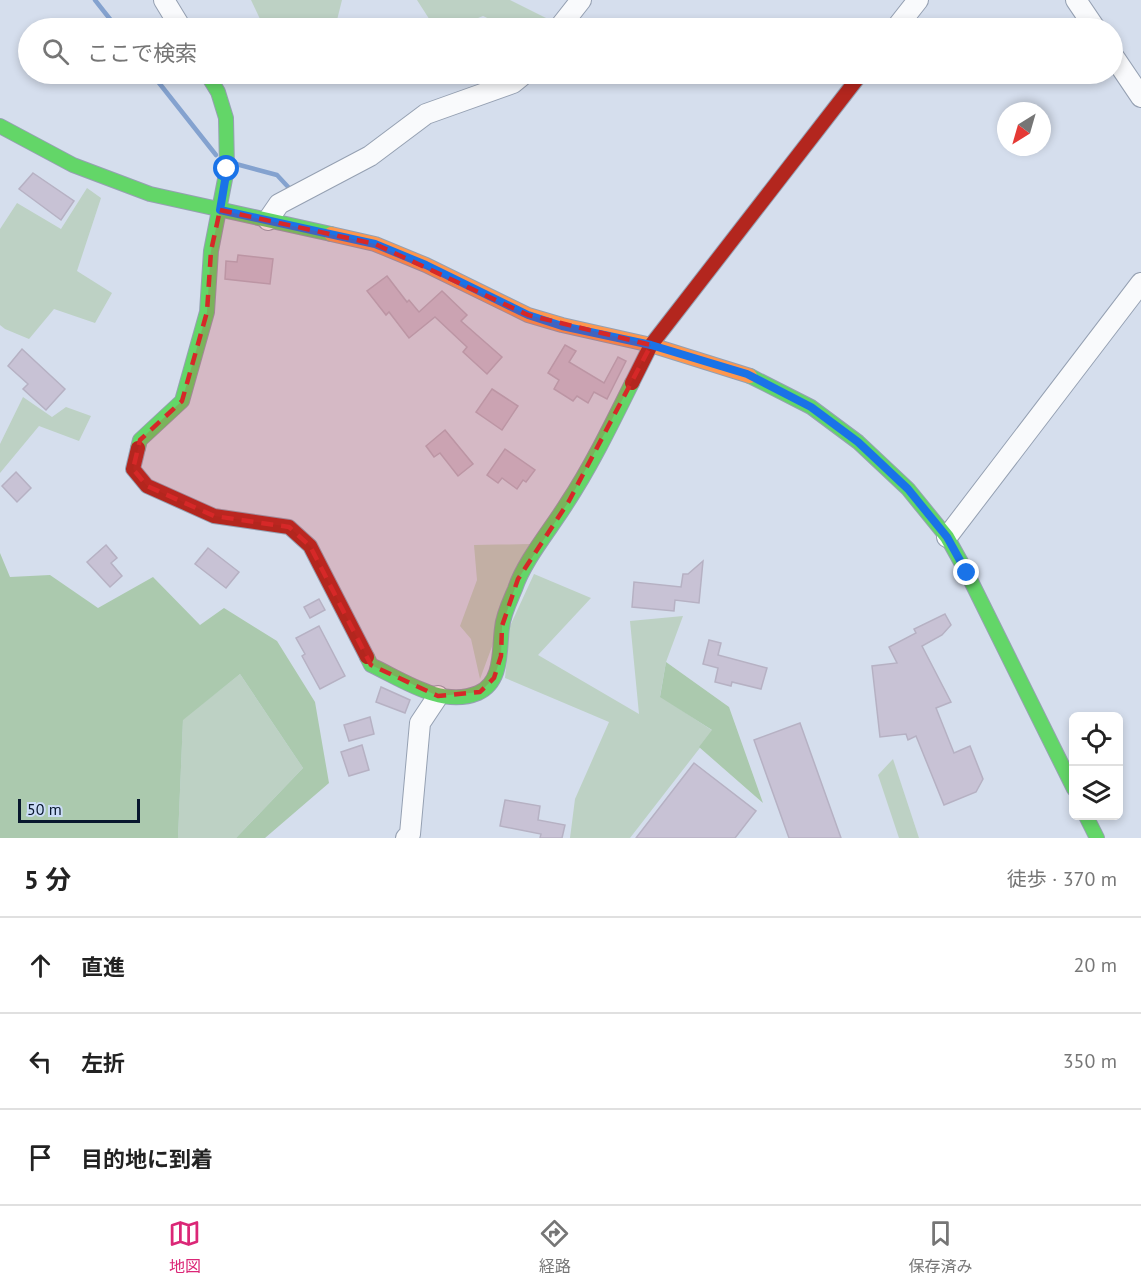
<!DOCTYPE html>
<html lang="ja">
<head>
<meta charset="utf-8">
<style>
  body { margin:0; font-family:"PT Sans","Noto Sans JP",sans-serif; background:#f2f2f2; color:#222 }
  .controls { position:absolute; right:18px; bottom:18px; display:grid; overflow:hidden; border-radius:9px; box-shadow:0 3px 9px #0003 }
  .controls button { width:54px; height:54px; display:grid; place-items:center; padding:0; border:0; border-bottom:2px solid #e0e0e0; background:#fff; color:#222; font:30px sans-serif }
  .compass { position:absolute; left:997px; top:102px; width:54px; height:54px; border-radius:50%; background:#fff; box-shadow:0 3px 9px #0003; rotate:217deg }
  .scale { position:absolute; left:18px; bottom:15px; width:122px; box-sizing:border-box; padding-left:6px; border:3px solid #08172e; border-top:0; font-size:16px; line-height:21px; white-space:nowrap; color:#08172e; -webkit-text-stroke:4px #cbdcf7; paint-order:stroke }
  .stop { position:absolute; width:18px; height:18px; margin:-14px; border:4px solid #1a73e8; border-radius:50%; background:#fff }
  .stop.end { background:#1a73e8; border-color:#fff; box-shadow:0 2px 6px #0008 }
  .list { margin:0; padding:0; list-style:none }
  h2 { display:flex; justify-content:space-between; align-items:center; height:78px; margin:0; padding:0 24px; font-size:26px }
  h2 small { font-size:20px; font-weight:400; color:#767676 }
  .list li { display:grid; grid-template-columns:39px 1fr auto; gap:18px; align-items:center; box-sizing:border-box; height:96px; padding:0 24px; border-top:2px solid #e0e0e0 }
  .list b { display:block; font-size:22px; white-space:nowrap }
  .list em { font-size:20px; font-style:normal; color:#767676 }
  .icon { flex:none; width:33px; height:33px; fill:none; stroke:currentColor; stroke-width:2; stroke-linecap:round; stroke-linejoin:round }
  .map { position:relative; flex:none; width:1141px; height:838px; overflow:hidden }
  .search { position:absolute; background:#fff; box-shadow:0 3px 9px #0003; left:18px; right:18px; top:18px; height:66px; display:flex; align-items:center; gap:15px; box-sizing:border-box; padding:0 21px; border-radius:33px; color:#767676; font-size:22px }
  .sheet { height:366px; background:#fff }
  nav { display:flex; justify-content:space-around; align-items:center; box-sizing:border-box; height:84px; border-top:2px solid #e0e0e0; background:#fff; font-size:16px; color:#767676 }
  nav a { display:grid; justify-items:center; gap:3px }
  nav .on { color:#db2777 }
  .map>svg:first-child { display:block }
  .green { fill:#bdd1c4 }
  .forest { fill:#abc9ae }
  .lines { fill:none; stroke-linecap:round; stroke-linejoin:round }
  .stream { stroke:#84a2cf; stroke-width:4.5 }
  .building { fill:#c8c2d5; stroke:#b6b1c3; stroke-width:1.5 }
  .street-casing { stroke:#95a0b2; stroke-width:22 }
  .fast-casing { stroke:#95a0b2; stroke-width:16 }
  .slow-casing { stroke:#95a0b2; stroke-width:16 }
  .jam-casing { stroke:#95a0b2; stroke-width:16 }
  .street { stroke:#f9fafc; stroke-width:20 }
  .fast { stroke:#63d668; stroke-width:14 }
  .slow { stroke:#ff974d; stroke-width:14 }
  .jam { stroke:#b3261e; stroke-width:14 }
  .route { stroke:#1a73e8; stroke-width:8 }
  .marked { fill:#d62828; fill-opacity:0.2; stroke:#d62828; stroke-width:4.5; stroke-dasharray:12 8; stroke-linejoin:round }
</style>
</head>
<body>
<div class="map">
<svg width="1141" height="838" viewBox="0 0 1141 838">
  <rect width="100%" height="100%" fill="#d5deed"/>
  <!-- green -->
  <g class="green">
    <polygon points="251,0 342,0 335,28 284,28 260,19"/>
    <polygon points="417,0 510,0 556,23 552,28 509,28 483,16 454,28 435,28"/>
    <polygon points="87,188 101,198 77,271 112,293 95,323 54,309 29,339 5,329 0,325 0,229 17,203 61,229"/>
    <polygon points="23,397 52,417 66,407 91,416 79,441 39,426 0,473 0,444"/>
    <polygon points="530,544 480,679 471,639 460,626 477,580 474,545"/>
    <polygon points="534,574 591,598 538,655 639,714 630,621 683,616 666,662 660,696 713,731 630,838 570,838 575,799 609,722 505,678 510,626"/>
    <polygon points="240,674 303,768 236,838 178,838 183,719"/>
    <polygon points="893,759 919,838 899,838 878,775"/>
  </g>
  <!-- forest -->
  <g class="forest">
    <polygon points="0,553 10,577 50,575 98,608 153,577 200,625 224,608 277,641 315,702 329,783 265,838 236,838 303,768 240,674 183,720 178,838 0,838"/>
    <polygon points="666,662 729,707 763,803 699,747 712,730 660,697"/>
  </g>
  <g class="lines">
    <!-- stream -->
    <g class="stream">
      <polyline points="95,0 117,28"/>
      <polyline points="152,74 216,155"/>
      <polyline points="236,164 277,175 290,189 292,188"/>
    </g>
  </g>
  <!-- building -->
  <g class="building">
    <polygon points="33,173 74,201 61,220 19,189"/>
    <polygon points="238,255 273,259 270,284 225,279 226,261 237,262"/>
    <polygon points="387,276 407,302 409,300 419,312 442,291 467,315 461,321 502,357 487,374 463,352 467,347 435,317 409,338 389,312 386,315 367,291"/>
    <polygon points="565,345 576,351 569,362 604,383 618,357 626,361 607,399 594,392 588,403 577,396 573,401 554,389 559,380 548,373"/>
    <polygon points="22,349 65,389 46,410 23,389 28,384 8,366"/>
    <polygon points="492,389 518,406 502,430 476,412"/>
    <polygon points="445,430 473,464 458,476 440,453 434,457 426,446"/>
    <polygon points="505,449 535,470 526,482 523,480 517,489 502,478 498,483 487,475"/>
    <polygon points="16,472 31,488 17,502 2,486"/>
    <polygon points="106,545 117,558 111,563 122,576 110,587 87,562"/>
    <polygon points="208,548 239,572 226,588 195,564"/>
    <polygon points="703,561 699,603 675,600 674,611 632,607 634,582 681,587 683,574 688,574"/>
    <polygon points="319,599 325,610 310,618 304,607"/>
    <polygon points="945,614 951,625 942,635 922,646 951,702 936,708 954,753 970,746 983,779 976,792 944,805 916,736 908,740 906,734 880,737 872,666 897,663 889,647 916,633 914,629"/>
    <polygon points="319,626 345,676 320,689 302,656 305,654 296,638"/>
    <polygon points="709,640 721,643 718,655 767,668 761,689 732,682 731,686 715,682 718,668 703,664"/>
    <polygon points="381,687 410,700 405,713 376,702"/>
    <polygon points="370,717 374,734 349,741 344,725"/>
    <polygon points="800,723 841,838 789,838 754,740"/>
    <polygon points="362,745 369,770 349,776 341,752"/>
    <polygon points="694,763 756,811 735,838 636,838"/>
    <polygon points="505,800 540,806 538,820 565,825 562,838 540,838 541,834 500,826"/>
  </g>
  <g class="lines">
    <!-- street casing -->
    <g class="street-casing">
      <g id="street">
        <polyline points="164,0 181,28"/>
        <polyline points="1076,0 1095,28"/>
        <polyline points="559,28 581,0"/>
        <polyline points="896,28 918,0"/>
        <polyline points="1112,54 1141,97"/>
        <polyline points="268,220 279,204 370,156 426,114 513,83 524,74"/>
        <polyline points="947,537 1141,283"/>
        <polyline points="406,838 410,834 420,723 438,696"/>
      </g>
    </g>
    <!-- fast casing -->
    <g class="fast-casing">
      <g id="fast">
        <polyline points="0,126 73,165 150,194 331,234"/>
        <polyline points="750,376 811,407 858,442 908,489 947,537 967,573 1074,789"/>
        <polyline points="138,448 140,440 182,401 207,312 211,251 227,169 226,118 218,92 207,74"/>
        <path d="M367 657 371 665C403 680 442 708 478 693 503 682 499 650 502 628 503 615 510 601 515 589 524 561 551 529 567 503 592 465 612 423 632 383"/>
        <polyline points="1086,816 1097,838"/>
      </g>
    </g>
    <!-- slow casing -->
    <g class="slow-casing">
      <polyline id="slow" points="331,234 375,244 426,265 528,315 562,325 651,345 750,376"/>
    </g>
    <!-- jam casing -->
    <g class="jam-casing">
      <g id="jam">
        <polyline points="632,383 651,345 861,74"/>
        <polyline points="138,448 133,469 147,486 214,516 289,527 310,546 367,657"/>
      </g>
    </g>
    <!-- street -->
    <use href="#street" class="street"/>
    <!-- fast -->
    <use href="#fast" class="fast"/>
    <!-- slow -->
    <use href="#slow" class="slow"/>
    <!-- jam -->
    <use href="#jam" class="jam"/>
  </g>
  <g class="lines">
    <!-- route -->
    <polyline class="route" points="227,169 220,210 375,244 426,265 528,315 562,326 651,345 747,374 811,407 858,442 908,489 947,537 967,573"/>
  </g>
  <!-- marked area -->
  <path class="marked" d="M220 210 375 244 528 315 651 345 569 501 518 579 502 626 501 656 494 678 480 692 438 696 371 665 310 546 289 527 214 516 147 486 133 469 140 440 182 401 207 312 211 251Z"/>
</svg>
<div class="controls">
<button><svg class="icon" aria-label="locate" viewBox="0 0 24 24"><circle cx="12" cy="12" r="6"/><path d="M12 2v4M12 18v4M2 12h4M18 12h4"/></svg></button>
<button><svg class="icon" aria-label="layers" viewBox="0 0 24 24"><path d="M12 4l9 5-9 5-9-5zM3 14l9 5 9-5"/></svg></button>
</div>
<svg class="compass" viewBox="-18 -18 36 36"><path d="M0-13l5 13h-10z" fill="#e53935"/><path d="M0 13l5-13h-10z" fill="#767676"/></svg>
<div class="scale">50 m</div>
<div class="stop" style="left:227px;top:169px"></div>
<div class="stop end" style="left:967px;top:573px"></div>
<div class="search"><svg class="icon" aria-label="search" viewBox="0 0 24 24"><circle cx="10" cy="10" r="6"/><path d="M15 15l6 6"/></svg>ここで検索</div>
</div>
<section class="sheet">
<h2>5 分<small>徒歩 · 370 m</small></h2>
<ul class="list">
<li><svg class="icon" aria-label="ahead" viewBox="0 0 24 24"><path d="M12 20V5M6 11l6-6 6 6"/></svg><div><b>直進</b></div><em>20 m</em></li>
<li><svg class="icon" aria-label="left" viewBox="0 0 24 24"><path d="M17 20v-9H6M10 6l-5 5 5 5"/></svg><div><b>左折</b></div><em>350 m</em></li>
<li><svg class="icon" aria-label="arrive" viewBox="0 0 24 24"><path d="M6 21V4h12l-3 4 3 4H6"/></svg><div><b>目的地に到着</b></div></li>
</ul>
</section>
<nav>
<a class="on"><svg class="icon" aria-label="map" viewBox="0 0 24 24"><path d="M3 6l6-2 6 2 6-2v14l-6 2-6-2-6 2zM9 4v14M15 6v14"/></svg>地図</a>
<a><svg class="icon" aria-label="directions" viewBox="0 0 24 24"><path d="M12 3l9 9-9 9-9-9zM9 14v-3h6M13 9l2 2-2 2"/></svg>経路</a>
<a><svg class="icon" aria-label="saved" viewBox="0 0 24 24"><path d="M7 4h10v16l-5-4-5 4z"/></svg>保存済み</a>
</nav>
</body>
</html>
